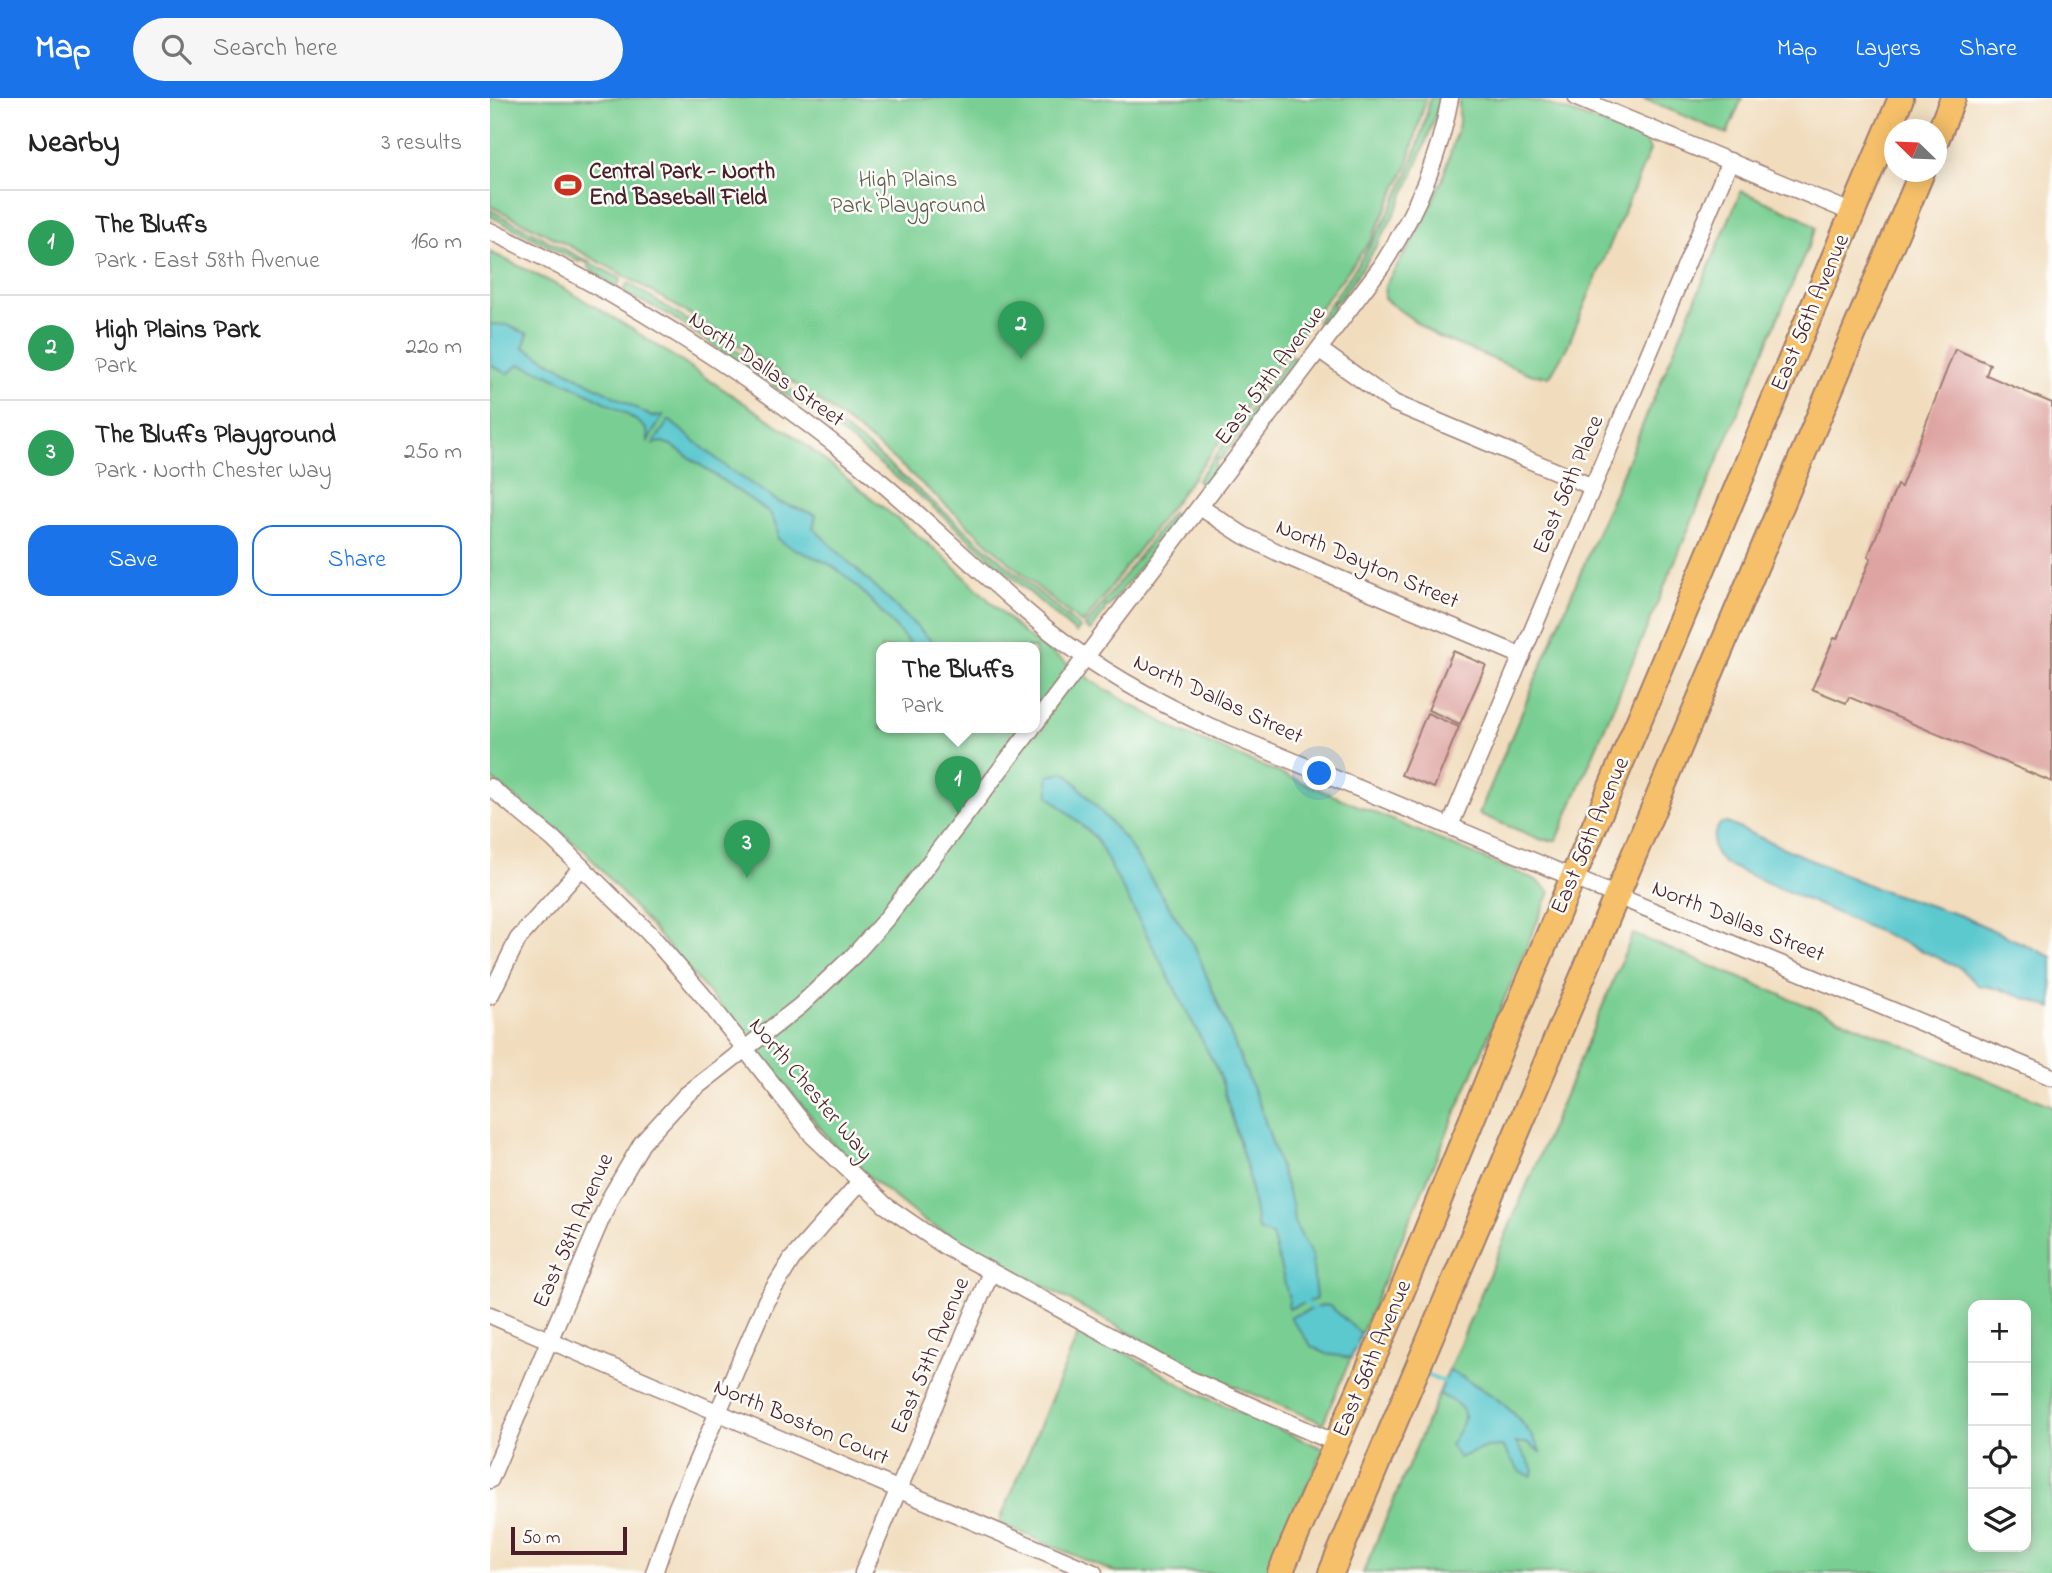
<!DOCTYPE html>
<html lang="en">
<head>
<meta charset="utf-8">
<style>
  body { margin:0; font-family:"Indie Flower",sans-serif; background:#f6f6f6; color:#222 }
  .controls { position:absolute; right:21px; bottom:21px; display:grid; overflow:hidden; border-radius:14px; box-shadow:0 4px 18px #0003 }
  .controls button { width:63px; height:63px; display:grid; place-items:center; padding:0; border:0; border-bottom:2px solid #e0e0e0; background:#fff; color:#222; font:35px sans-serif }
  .compass { position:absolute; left:1394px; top:21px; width:63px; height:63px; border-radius:50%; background:#fff; box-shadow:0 4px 18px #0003; rotate:293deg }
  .scale { position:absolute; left:21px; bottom:18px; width:116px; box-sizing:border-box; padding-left:7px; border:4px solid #4a1f2b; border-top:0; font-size:19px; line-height:24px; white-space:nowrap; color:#4a1f2b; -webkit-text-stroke:5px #fdfcf7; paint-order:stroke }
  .you { position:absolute; left:830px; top:676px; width:24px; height:24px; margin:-18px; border:5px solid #fff; border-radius:50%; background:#1a73e8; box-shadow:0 0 0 10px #1a73e833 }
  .badge { display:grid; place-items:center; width:46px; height:46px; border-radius:50%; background:#1a73e8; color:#fff; font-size:23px; font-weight:700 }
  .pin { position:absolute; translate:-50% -58px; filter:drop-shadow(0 2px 4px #0008) }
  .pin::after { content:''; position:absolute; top:37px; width:24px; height:21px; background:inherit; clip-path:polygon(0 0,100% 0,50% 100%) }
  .popup { position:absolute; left:386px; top:544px; width:164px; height:91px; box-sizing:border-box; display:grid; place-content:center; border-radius:14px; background:#fff; filter:drop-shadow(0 2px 5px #0005); font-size:23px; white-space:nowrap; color:#767676 }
  .popup b { font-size:26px; color:#222 }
  .popup::after { content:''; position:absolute; left:50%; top:100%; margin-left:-14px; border:14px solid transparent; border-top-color:#fff }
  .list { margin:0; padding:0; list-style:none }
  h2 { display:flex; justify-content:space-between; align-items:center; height:91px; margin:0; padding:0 28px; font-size:30px }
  h2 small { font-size:23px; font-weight:400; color:#767676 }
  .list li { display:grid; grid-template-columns:46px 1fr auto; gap:21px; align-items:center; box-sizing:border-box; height:105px; padding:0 28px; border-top:2px solid #e0e0e0 }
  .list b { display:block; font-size:26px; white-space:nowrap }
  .list p { margin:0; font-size:23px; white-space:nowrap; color:#767676 }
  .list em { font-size:23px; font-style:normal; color:#767676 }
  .actions { display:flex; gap:14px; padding:21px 28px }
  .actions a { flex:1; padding:16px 0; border:2px solid #1a73e8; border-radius:21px; text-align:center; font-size:24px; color:#1a73e8 }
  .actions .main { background:#1a73e8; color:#fff }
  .icon { flex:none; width:38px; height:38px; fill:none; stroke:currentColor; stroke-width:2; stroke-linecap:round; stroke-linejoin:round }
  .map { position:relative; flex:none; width:1562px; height:1475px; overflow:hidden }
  header { display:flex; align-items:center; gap:42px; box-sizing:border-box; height:98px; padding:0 35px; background:#1a73e8; color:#fff }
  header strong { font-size:33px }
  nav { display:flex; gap:38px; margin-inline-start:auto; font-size:24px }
  .search { width:490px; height:63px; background:#f6f6f6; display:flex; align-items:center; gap:18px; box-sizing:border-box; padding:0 24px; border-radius:38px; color:#767676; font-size:26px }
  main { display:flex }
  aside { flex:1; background:#fff }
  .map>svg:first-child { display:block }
  .green { fill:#79cf93; stroke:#62775f; stroke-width:2; fill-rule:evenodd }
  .water { fill:#5bc9cf; stroke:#52747d; stroke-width:2 }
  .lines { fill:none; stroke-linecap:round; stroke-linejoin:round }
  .stream { stroke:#5bc9cf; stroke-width:4.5 }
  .building { fill:#dea4a2 }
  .street-casing { stroke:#9e7e74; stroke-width:19 }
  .primary-casing { stroke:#9e7e74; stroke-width:28 }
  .street { stroke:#fff; stroke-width:16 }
  .primary { stroke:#f6c06b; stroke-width:24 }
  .labels { text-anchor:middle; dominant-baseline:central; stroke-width:5; stroke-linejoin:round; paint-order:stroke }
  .poi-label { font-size:23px; font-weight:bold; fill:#4a1f2b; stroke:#fdfcf7; text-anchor:start }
  .park-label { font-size:23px; fill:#5a5d4f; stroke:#fdfcf7 }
  .street-label { font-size:23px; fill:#4a1f2b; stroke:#fdfcf7 }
</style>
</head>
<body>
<header>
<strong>Map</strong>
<div class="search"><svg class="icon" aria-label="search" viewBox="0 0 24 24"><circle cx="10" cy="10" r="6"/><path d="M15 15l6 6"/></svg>Search here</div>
<nav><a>Map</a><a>Layers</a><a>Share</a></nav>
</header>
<main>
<aside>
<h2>Nearby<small>3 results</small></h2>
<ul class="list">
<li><span class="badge" style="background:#2e9e5b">1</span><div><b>The Bluffs</b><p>Park · East 58th Avenue</p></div><em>160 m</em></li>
<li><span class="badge" style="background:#2e9e5b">2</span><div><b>High Plains Park</b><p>Park</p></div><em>220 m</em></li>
<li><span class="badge" style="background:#2e9e5b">3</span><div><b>The Bluffs Playground</b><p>Park · North Chester Way</p></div><em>250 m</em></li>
</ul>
<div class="actions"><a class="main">Save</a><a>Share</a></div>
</aside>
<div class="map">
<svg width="1562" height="1475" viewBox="0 0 1562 1475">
  <rect width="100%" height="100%" fill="#fdfcf7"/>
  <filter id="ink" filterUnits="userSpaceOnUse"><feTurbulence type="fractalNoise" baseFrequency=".0143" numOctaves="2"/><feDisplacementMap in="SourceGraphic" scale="14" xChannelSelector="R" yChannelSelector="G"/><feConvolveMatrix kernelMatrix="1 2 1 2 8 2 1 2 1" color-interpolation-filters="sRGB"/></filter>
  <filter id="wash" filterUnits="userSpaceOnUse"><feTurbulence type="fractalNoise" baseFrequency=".00686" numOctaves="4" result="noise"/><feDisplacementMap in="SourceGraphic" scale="28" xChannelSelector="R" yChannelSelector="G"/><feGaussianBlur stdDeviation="1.57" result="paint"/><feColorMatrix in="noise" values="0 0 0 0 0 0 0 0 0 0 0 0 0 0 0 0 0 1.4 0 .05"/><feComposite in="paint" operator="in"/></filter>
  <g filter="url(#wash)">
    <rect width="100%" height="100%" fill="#f1ddbe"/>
    <!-- green -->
    <g class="green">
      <path d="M0 0H936L917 69 881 142 593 526C520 470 456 403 384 345 266 251 136 173 0 108Z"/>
      <path d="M940 0H950L949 7C924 80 900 136 849 202L844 204 843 216 834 229 827 224C880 151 923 91 940 0Z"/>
      <polygon points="969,0 1021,0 1051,4 1154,40 1160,52 1077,249 1060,278 1043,277 946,238 894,201 895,187 924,141 952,83 969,26"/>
      <polygon points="1152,0 1252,0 1237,36"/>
      <polygon points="1251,93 1311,119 1326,130 1067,742 1052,742 989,716"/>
      <polygon points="0,112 131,181 126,190 98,169 99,166 91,162 89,164 0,118"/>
      <path d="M0 154 75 191 142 231 307 340 453 458 535 537 613 590 691 634 1046 782 1060 794 833 1325 715 1276 434 1123 352 1057 257 939 95 753 0 680ZM391 550H545V630H391Z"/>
      <path d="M138 185 254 258 376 347 590 530 586 535 437 404 344 329 179 217C163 207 148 203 133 194Z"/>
      <polygon points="801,258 808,263 730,362 727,360 724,373 714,388 707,382"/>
      <polygon points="682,415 689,420 618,509 615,508 615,513 600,533 595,529"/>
      <path d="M1143 836 1562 1008V1475H873ZM1483 1207H1536V1449H1483Z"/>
      <polygon points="591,1230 708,1296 834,1351 778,1475 626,1475 509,1425"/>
    </g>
    <!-- water -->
    <g class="water">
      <path d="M0 226 17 227 38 236 33 249 162 319 173 317 158 343 157 332C139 312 58 275 29 266L18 276 0 266Z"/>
      <path d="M179 322 239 371 289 404 326 417 323 430 449 550H424C400 525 371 487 342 468 325 457 304 454 288 441L287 430 280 415 181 347 172 344 163 346Z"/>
      <polygon points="576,674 635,741 704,847 770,1008 802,1106 804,1124 822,1158 826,1201 798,1211 799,1201 782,1137 768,1132 758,1074 729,975 606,740 559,698 558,678"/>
      <path d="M1237 725 1385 790 1472 818 1562 859V910L1510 891 1488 887 1469 869 1235 766C1221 753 1219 743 1230 726Z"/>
      <polygon points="834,1207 840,1208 871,1236 861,1260 837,1256 822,1249 800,1219"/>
      <path d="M959 1272C1003 1296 1028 1310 1052 1355L1038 1345H1026L1044 1372 1042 1378 1030 1374 1012 1348 996 1349 969 1360 960 1347C979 1317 982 1312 949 1296Z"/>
    </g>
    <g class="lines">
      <!-- stream -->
      <g class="stream">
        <polyline points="812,1201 827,1214"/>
        <polyline points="861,1245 879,1252"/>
        <polyline points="935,1276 960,1286"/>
      </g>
    </g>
    <g id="blocks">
      <!-- building -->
      <g class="building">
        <polygon points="1465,251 1500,266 1496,277 1562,305 1562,684 1359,599 1356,605 1322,591 1344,540 1347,541 1381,460 1378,458 1407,387 1411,389"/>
        <polygon points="963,553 996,567 970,626 938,612"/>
        <polygon points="937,615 969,629 944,690 911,677"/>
      </g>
    </g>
  </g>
  <g filter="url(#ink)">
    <use href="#blocks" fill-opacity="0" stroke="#9e7e74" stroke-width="2"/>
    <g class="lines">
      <!-- street casing -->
      <g class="street-casing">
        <g id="street">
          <polyline points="1087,0 1363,115"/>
          <path d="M0 133C130 195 255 274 367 364 434 418 495 481 562 535 611 573 665 603 721 629L1562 979"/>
          <polyline points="830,252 904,305 1103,389"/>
          <polyline points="710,409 753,437 791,456 1032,558"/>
          <path d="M545 626 891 169C925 117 949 62 960 0"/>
          <polyline points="0,689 63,741 158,834 216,901 323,1038 395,1107 456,1149 697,1280 848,1346"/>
          <polyline points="960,728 1240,63"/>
          <polyline points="0,898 28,841 92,769"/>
          <polyline points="0,1217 604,1475"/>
          <polyline points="0,1382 120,1100 152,1045 196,997 310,908 365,856 397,820 542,630"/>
          <polyline points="164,1475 187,1409 276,1203 302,1161 369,1085"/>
          <polyline points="373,1475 501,1174"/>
        </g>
      </g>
      <!-- primary casing -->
      <g class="primary-casing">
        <g id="primary">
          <polyline points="1447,40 1463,0"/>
          <polyline points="790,1475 908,1203 1008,957 1411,0"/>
          <polyline points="841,1475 1432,74"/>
        </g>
      </g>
      <!-- street -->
      <use href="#street" class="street"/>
      <!-- primary -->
      <use href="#primary" class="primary"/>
    </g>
  </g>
  <!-- icons -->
  <defs>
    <g id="stadium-bare" transform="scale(2.1)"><path d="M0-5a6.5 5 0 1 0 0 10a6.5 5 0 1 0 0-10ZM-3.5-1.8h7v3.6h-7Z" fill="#c8321e" stroke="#fdfcf7" stroke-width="2.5" paint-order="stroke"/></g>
  </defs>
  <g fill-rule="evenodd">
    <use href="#stadium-bare" x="78" y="87"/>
  </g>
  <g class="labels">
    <!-- poi labels -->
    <g class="poi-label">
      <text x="99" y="74">Central Park - North<tspan x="99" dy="26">End Baseball Field</tspan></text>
    </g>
    <!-- park labels -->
    <g class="park-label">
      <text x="418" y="82">High Plains<tspan x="418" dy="26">Park Playground</tspan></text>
    </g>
    <!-- street labels -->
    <g class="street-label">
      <text transform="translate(1321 215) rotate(-67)">East 56th Avenue</text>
      <text transform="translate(276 272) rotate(35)">North Dallas Street</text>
      <text transform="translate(781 278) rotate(-53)">East 57th Avenue</text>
      <text transform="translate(1079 387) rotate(-67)">East 56th Place</text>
      <text transform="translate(877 467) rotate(23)">North Dayton Street</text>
      <text transform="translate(728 602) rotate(25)">North Dallas Street</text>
      <text transform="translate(1101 738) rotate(-67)">East 56th Avenue</text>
      <text transform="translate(1248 824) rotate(22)">North Dallas Street</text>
      <text transform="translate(320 992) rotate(50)">North Chester Way</text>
      <text transform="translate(84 1133) rotate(-66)">East 58th Avenue</text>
      <text transform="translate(441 1258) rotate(-67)">East 57th Avenue</text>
      <text transform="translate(883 1261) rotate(-67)">East 56th Avenue</text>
      <text transform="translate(311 1325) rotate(23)">North Boston Court</text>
    </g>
  </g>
</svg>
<div class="controls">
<button>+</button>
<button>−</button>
<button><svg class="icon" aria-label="locate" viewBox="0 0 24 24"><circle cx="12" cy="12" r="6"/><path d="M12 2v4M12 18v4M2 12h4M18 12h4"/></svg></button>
<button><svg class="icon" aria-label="layers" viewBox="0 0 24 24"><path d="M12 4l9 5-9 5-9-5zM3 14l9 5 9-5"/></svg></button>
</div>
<svg class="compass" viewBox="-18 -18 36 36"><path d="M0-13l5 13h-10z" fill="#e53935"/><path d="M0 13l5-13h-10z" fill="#767676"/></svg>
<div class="scale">50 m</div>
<div class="you"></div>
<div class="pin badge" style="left:468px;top:716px;background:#2e9e5b">1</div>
<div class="popup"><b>The Bluffs</b>Park</div>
<div class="pin badge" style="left:531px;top:261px;background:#2e9e5b">2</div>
<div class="pin badge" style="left:257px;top:780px;background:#2e9e5b">3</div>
</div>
</main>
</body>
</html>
